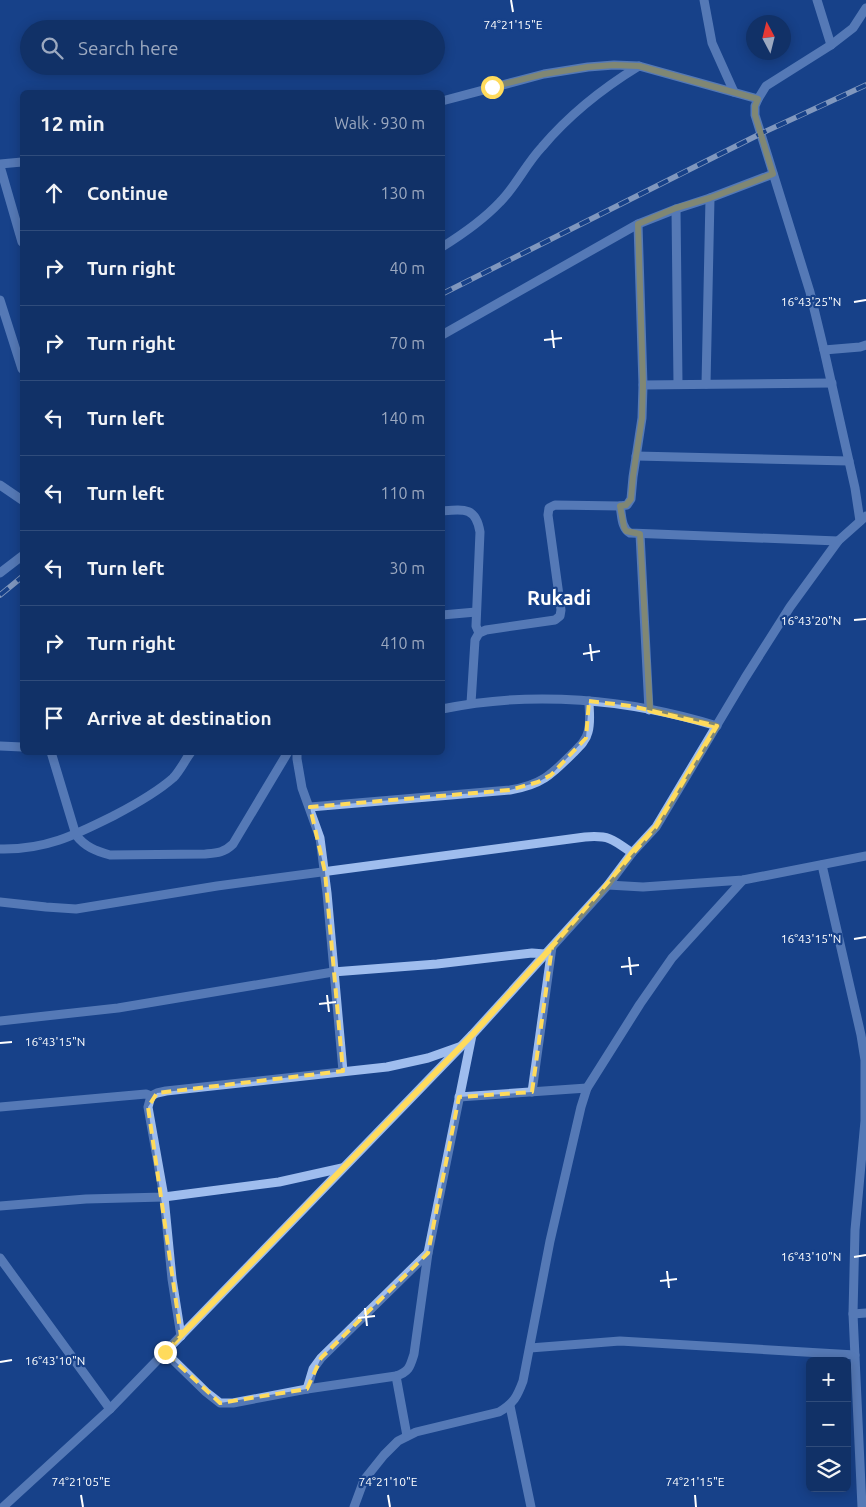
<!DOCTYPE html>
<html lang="en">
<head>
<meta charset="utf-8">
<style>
  body { margin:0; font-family:Ubuntu,sans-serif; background:#1e3d70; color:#f1f3f6 }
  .controls { position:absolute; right:15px; bottom:15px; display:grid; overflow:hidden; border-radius:8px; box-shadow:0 2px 12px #0003 }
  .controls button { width:45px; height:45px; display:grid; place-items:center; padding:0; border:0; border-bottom:1px solid #304c7b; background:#113167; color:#f1f3f6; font:25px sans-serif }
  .compass { position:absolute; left:746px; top:15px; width:45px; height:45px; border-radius:50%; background:#113167; box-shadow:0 2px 12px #0003; rotate:353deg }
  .stop { position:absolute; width:15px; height:15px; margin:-11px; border:4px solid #ffdb5c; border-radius:50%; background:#fff }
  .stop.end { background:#ffdb5c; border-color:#fff; box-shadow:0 1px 5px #0008 }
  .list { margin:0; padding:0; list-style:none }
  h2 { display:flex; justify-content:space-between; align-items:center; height:65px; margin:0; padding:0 20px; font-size:21px }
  h2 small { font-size:16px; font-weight:400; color:#9ca9c0 }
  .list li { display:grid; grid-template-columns:32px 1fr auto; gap:15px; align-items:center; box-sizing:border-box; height:75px; padding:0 20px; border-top:1px solid #304c7b }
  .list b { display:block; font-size:19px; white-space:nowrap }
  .list em { font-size:16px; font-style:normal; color:#9ca9c0 }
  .icon { flex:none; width:28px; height:28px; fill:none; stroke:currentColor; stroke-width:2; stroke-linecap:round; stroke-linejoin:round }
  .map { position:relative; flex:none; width:866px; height:1507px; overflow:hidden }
  .search { position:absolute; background:#113167; box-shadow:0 2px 12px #0003; left:20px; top:20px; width:425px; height:55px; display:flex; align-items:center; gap:12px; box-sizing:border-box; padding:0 18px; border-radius:28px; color:#9ca9c0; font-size:19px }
  .panel { position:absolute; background:#113167; box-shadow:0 2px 12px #0003; left:20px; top:90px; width:425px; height:665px; border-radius:8px }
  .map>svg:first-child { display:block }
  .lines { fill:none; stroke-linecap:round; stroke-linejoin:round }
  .minor { stroke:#9fbdee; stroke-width:9 }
  .rail-casing { stroke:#fff; stroke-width:5.5 }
  .rail { stroke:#174189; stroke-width:4; stroke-dasharray:11; stroke-linecap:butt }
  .route { stroke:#ffdb5c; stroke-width:6 }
  .marked { fill:none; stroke:#ffdb5c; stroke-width:4; stroke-dasharray:10 6; stroke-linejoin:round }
  .ticks { fill:none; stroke:#fff; stroke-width:2 }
  .labels { text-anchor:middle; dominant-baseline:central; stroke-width:4.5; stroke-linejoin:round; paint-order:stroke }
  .quarter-label { font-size:20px; font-weight:bold; fill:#fff; stroke:#174189 }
  .ticks-label { font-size:12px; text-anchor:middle; fill:#fff; stroke:#174189; stroke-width:4.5; stroke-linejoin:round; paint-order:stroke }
</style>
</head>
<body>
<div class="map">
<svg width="866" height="1507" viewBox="0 0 866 1507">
  <rect width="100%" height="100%" fill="#174189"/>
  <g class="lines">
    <!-- minor -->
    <g class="minor">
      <polyline points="704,0 712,43 734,92"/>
      <polyline points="817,0 831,45"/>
      <polyline points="442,101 544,74 588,67 614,65 639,66 758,99"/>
      <polyline points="0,164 22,162"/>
      <polyline points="0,166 22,242"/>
      <polyline points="676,209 678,384"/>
      <path d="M442 247C463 234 483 220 500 202 516 186 526 164 542 147 569 115 603 88 639 66"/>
      <polyline points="0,300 22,369"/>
      <polyline points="442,335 638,224 676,209 710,198 773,174"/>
      <polyline points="824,350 860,347 866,345"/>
      <polyline points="706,384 710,198"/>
      <polyline points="643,385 832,383"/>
      <polyline points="636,456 849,461"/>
      <polyline points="0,485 22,500"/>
      <path d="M620 506C622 515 621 528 630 533L838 541"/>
      <path d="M442 511C464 509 476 507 480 532L476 626 479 633"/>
      <polyline points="860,521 855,488 824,350 810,292 755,115 755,106 758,99 766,86 831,45 853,28 866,8"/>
      <polyline points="640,534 649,710"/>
      <polyline points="0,573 22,556"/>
      <polyline points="442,615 476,612"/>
      <polyline points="471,703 475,640 479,633 486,630 555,620 560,616 561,610 548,515 549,508 555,505 620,506 627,505 631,499 633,477 642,418 643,385 638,224"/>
      <path d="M442 709C533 690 629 699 717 726"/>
      <polyline points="0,746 22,747"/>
      <path d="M51 752 76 835C85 847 96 851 110 855L205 854C216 853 224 853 233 844L288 752"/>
      <polyline points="297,752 297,759 302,788 320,838 327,893 343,1071"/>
      <path d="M310 807 510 790C541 785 551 775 572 754 579 747 586 741 588 732 591 722 589 710 589 701"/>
      <path d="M0 849C46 850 75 835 115 815 136 804 156 793 173 778 180 771 185 760 191 752"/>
      <polyline points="822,865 861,1035 865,1060 865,1121 855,1230 853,1314 862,1507"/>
      <polyline points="608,885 643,887 743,880 866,856"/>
      <path d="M0 902 46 907 76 909 217 886 585 837C609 835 613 839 632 853"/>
      <polyline points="0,1021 118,1008 333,972 437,964 532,953 545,954"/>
      <polyline points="532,1092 552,947"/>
      <polyline points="459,1097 587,1088"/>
      <polyline points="0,1107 146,1094 151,1096"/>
      <polyline points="0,1206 86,1199 164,1197 279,1182 342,1168"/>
      <polyline points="0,1258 110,1409"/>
      <polyline points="853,1314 866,1313"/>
      <polyline points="181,1336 172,1279 164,1197 148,1107 151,1096 157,1093 166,1091 387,1067 428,1058 459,1047"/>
      <polyline points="530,1348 620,1341 855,1355"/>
      <path d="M165 1352 206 1392 220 1403H233L307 1389 396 1376C409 1372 410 1367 414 1354L428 1253 472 1035"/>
      <polyline points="396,1376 407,1436"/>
      <polyline points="307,1389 313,1369 321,1358 428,1253"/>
      <polyline points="510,1406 531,1507"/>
      <polyline points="3,1507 110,1409 472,1035 608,885 632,853 656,827 745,678 790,607 838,541 866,516"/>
      <path d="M354 1507 364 1480 384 1455 398 1441 416 1432 499 1412C514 1403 517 1397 523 1381L550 1241 581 1107 587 1088 640 1004 672 958 743 880"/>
    </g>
    <!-- rail casing -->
    <g class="rail-casing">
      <g id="rail">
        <polyline points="442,294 760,134 866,85"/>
        <polyline points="0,595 22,577"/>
      </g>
    </g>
    <!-- rail -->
    <use href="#rail" class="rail"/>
  </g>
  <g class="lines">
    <!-- route -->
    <polyline class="route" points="165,1352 472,1035 608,885 632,853 656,827 717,726 650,710 640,534 626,531 624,527 620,506 626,505 631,499 633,476 642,418 643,384 638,224 676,208 710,198 773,174 755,115 755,106 758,99 639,66 614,65 588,67 544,74 492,87"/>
  </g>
  <!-- marked area -->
  <path d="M0 0H866V1507H0ZM589 701 631 706 717 726 656 827 552 947 532 1092 459 1097 428 1253 321 1358 307 1389 220 1403 165 1352 181 1336 148 1107 157 1093 343 1071 325 872 310 807 510 790 538 782 551 775 586 738Z" fill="#174189" fill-opacity=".55" fill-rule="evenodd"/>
  <path class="marked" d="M589 701 631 706 717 726 656 827 552 947 532 1092 459 1097 428 1253 321 1358 307 1389 220 1403 165 1352 181 1336 148 1107 157 1093 343 1071 325 872 310 807 510 790 538 782 551 775 586 738Z"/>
  <!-- ticks -->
  <path class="ticks" d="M511 0 513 12M854 302 866 300M552 330 554 348M544 340 562 338M854 620 866 619M590 644 592 661M583 654 600 651M854 939 866 937M629 957 631 975M621 967 639 965M327 995 329 1012M319 1004 336 1002M0 1043 12 1042M854 1257 866 1255M667 1271 669 1288M660 1281 677 1279M365 1308 367 1326M358 1318 375 1316M0 1362 12 1360M81 1495 83 1507M388 1495 390 1507M695 1495 696 1507"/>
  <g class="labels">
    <!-- quarter labels -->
    <g class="quarter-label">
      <text x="559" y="597">Rukadi</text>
    </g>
  </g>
  <g class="ticks-label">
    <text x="513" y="29">74°21'15"E</text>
    <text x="811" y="306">16°43'25"N</text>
    <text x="811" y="625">16°43'20"N</text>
    <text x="811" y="943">16°43'15"N</text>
    <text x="55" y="1046">16°43'15"N</text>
    <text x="811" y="1261">16°43'10"N</text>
    <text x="55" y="1365">16°43'10"N</text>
    <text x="81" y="1486">74°21'05"E</text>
    <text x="388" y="1486">74°21'10"E</text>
    <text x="695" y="1486">74°21'15"E</text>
  </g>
</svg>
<div class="controls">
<button>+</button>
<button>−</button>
<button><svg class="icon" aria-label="layers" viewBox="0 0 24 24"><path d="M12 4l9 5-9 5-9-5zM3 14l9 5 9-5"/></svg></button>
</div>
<svg class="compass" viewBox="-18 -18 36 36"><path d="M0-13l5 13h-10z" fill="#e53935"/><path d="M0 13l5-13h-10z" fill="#9ca9c0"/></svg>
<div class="stop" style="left:492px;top:87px"></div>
<div class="stop end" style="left:165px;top:1352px"></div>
<div class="search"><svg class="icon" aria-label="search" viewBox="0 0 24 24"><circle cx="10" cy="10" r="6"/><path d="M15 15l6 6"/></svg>Search here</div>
<section class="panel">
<h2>12 min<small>Walk · 930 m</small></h2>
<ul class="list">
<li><svg class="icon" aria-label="ahead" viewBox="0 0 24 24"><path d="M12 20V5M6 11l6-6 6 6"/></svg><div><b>Continue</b></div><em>130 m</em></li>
<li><svg class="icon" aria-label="right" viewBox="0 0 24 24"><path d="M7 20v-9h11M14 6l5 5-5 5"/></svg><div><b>Turn right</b></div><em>40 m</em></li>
<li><svg class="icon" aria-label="right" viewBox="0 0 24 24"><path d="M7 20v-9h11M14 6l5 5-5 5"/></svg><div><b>Turn right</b></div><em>70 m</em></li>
<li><svg class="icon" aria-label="left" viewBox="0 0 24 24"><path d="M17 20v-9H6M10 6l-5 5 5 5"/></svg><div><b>Turn left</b></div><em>140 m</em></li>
<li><svg class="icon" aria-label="left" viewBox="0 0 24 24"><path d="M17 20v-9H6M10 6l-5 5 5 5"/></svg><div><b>Turn left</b></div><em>110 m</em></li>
<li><svg class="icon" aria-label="left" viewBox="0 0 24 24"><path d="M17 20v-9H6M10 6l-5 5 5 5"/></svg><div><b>Turn left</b></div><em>30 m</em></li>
<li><svg class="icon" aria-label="right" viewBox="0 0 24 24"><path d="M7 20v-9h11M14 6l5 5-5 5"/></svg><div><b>Turn right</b></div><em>410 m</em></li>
<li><svg class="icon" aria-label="arrive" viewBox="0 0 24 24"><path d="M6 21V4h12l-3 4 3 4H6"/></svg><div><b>Arrive at destination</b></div></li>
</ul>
</section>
</div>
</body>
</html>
